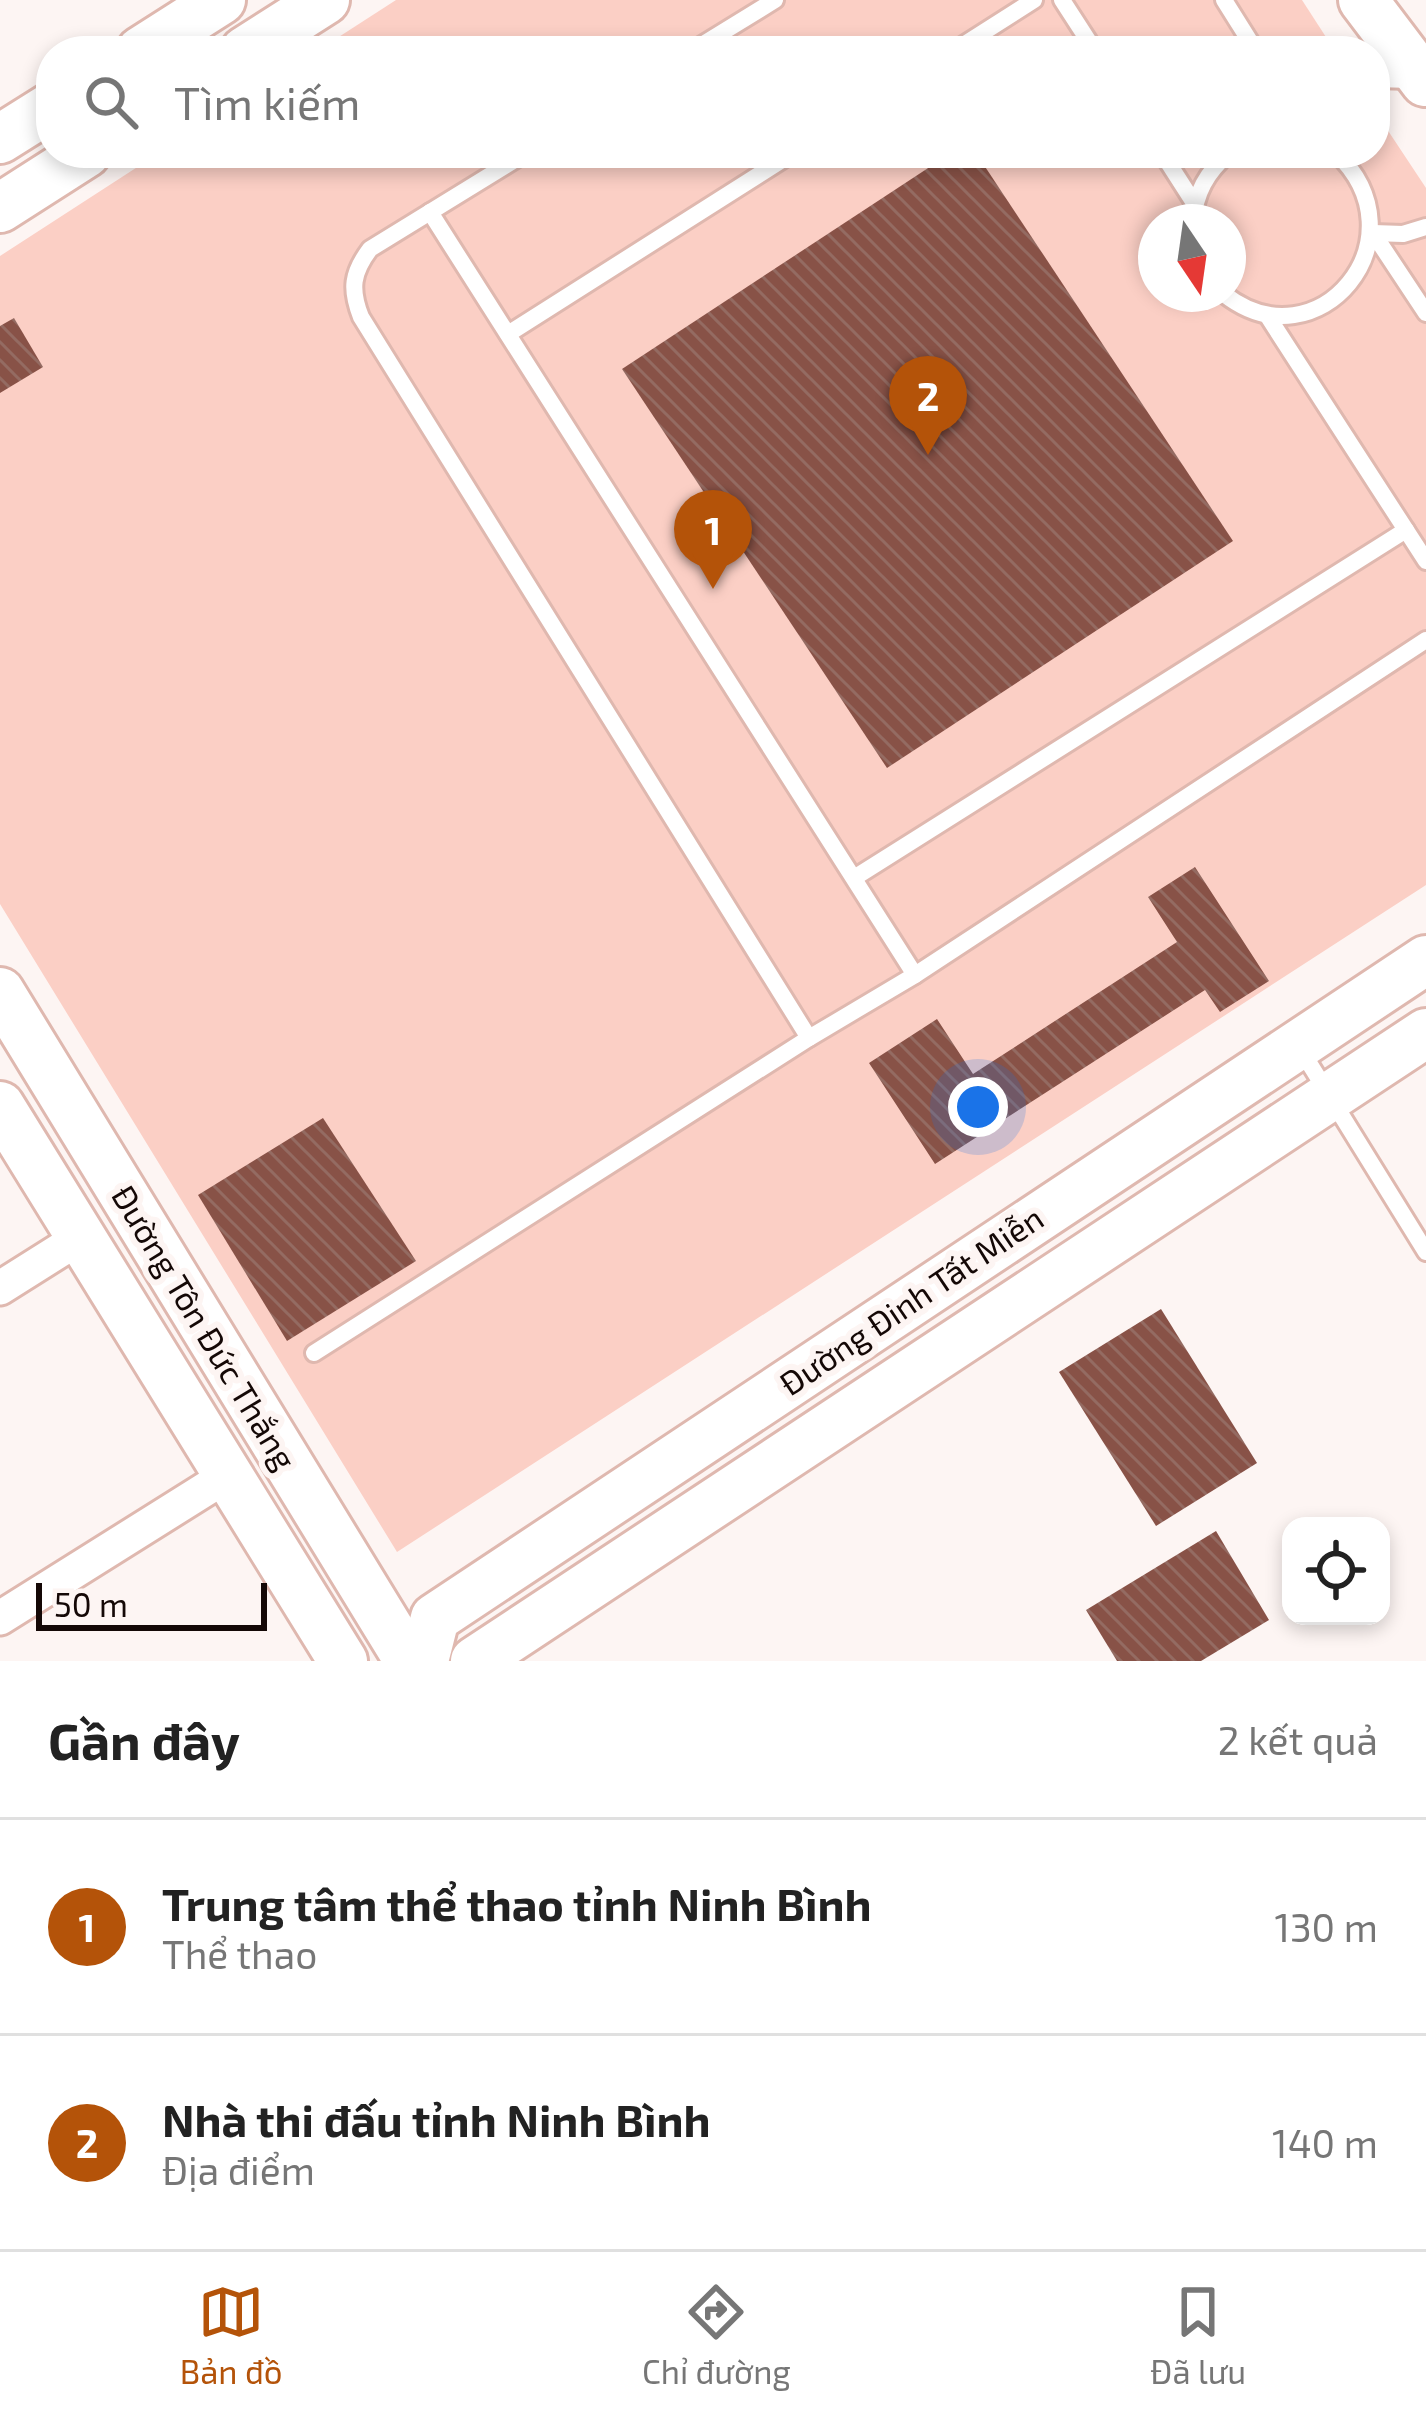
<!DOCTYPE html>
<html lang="vi">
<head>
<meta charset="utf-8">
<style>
  body { margin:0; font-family:"Exo 2",sans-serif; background:#f2f2f2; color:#222 }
  .controls { position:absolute; right:36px; bottom:36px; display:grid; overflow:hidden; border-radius:24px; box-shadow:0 6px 18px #0003 }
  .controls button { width:108px; height:108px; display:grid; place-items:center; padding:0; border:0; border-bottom:3px solid #e0e0e0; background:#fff; color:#222; font:60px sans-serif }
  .compass { position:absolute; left:1138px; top:204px; width:108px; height:108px; border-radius:50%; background:#fff; box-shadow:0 6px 18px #0003; rotate:167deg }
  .scale { position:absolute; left:36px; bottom:30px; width:231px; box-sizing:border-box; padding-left:12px; border:6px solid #140806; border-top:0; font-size:33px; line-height:42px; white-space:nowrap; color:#140806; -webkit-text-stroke:9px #fdf5f3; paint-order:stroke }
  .you { position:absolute; left:978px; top:1107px; width:42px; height:42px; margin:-30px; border:9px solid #fff; border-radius:50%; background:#1a73e8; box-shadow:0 0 0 18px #1a73e833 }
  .badge { display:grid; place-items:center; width:78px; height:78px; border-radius:50%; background:#b45309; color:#fff; font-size:39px; font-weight:700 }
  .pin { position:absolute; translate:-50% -99px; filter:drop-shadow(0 3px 6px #0008) }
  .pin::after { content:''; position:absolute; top:63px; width:42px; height:36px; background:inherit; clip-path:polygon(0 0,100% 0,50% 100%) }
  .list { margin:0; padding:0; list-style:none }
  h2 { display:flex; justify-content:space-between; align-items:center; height:156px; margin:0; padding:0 48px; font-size:51px }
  h2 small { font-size:39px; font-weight:400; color:#767676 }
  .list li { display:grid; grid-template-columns:78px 1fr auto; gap:36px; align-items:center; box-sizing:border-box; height:216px; padding:0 48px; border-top:3px solid #e0e0e0 }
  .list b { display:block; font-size:45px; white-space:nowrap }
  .list p { margin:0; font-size:39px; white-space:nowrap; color:#767676 }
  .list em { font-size:39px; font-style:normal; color:#767676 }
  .icon { flex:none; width:66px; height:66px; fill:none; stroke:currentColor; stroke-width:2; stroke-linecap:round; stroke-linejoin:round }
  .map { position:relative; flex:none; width:1426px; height:1661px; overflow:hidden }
  .search { position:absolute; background:#fff; box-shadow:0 6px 18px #0003; left:36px; right:36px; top:36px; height:132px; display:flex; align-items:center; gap:30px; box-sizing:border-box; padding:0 42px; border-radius:48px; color:#767676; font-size:45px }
  .sheet { height:588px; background:#fff }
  nav { display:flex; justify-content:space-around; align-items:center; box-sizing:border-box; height:168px; border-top:3px solid #e0e0e0; background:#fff; font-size:33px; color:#767676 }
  nav a { display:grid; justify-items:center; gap:6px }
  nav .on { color:#b45309 }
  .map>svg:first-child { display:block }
  .green { fill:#fbcfc5; fill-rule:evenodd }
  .building { fill:url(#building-back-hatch) }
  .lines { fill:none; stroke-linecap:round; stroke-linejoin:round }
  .lane-casing { stroke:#dfb8af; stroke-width:22 }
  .street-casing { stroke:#dfb8af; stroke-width:39 }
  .secondary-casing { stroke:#dfb8af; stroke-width:54 }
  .lane { stroke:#fff; stroke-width:16 }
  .street { stroke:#fff; stroke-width:33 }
  .secondary { stroke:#fff; stroke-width:48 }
  .labels { text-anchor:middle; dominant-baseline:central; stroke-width:12; stroke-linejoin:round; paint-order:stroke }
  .street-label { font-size:33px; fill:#140806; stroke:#fdf5f3 }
</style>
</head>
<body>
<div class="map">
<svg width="1426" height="1661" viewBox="0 0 1426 1661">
  <defs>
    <pattern id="building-back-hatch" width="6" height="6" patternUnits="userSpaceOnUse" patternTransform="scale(3)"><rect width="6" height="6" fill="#885247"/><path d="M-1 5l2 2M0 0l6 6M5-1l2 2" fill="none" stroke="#946b62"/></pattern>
  </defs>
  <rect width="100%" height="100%" fill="#fdf5f3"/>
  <!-- green -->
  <g class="green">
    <polygon points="396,0 1302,0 1335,51 317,51"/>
    <path d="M1375 111 1426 188V885L397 1552 0 904V256L159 153H1375ZM1156 222H1228V294H1156Z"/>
  </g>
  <!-- building -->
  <g class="building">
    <polygon points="951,153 976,153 1233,541 887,768 622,369"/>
    <polygon points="14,318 43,367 0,393 0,326"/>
    <polygon points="1195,867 1269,981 1220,1012 1205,990 935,1164 869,1063 937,1019 973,1074 1177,942 1148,897"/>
    <polygon points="323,1118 416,1261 287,1341 198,1195"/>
    <polygon points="1161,1309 1257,1463 1156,1526 1059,1372"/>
    <polygon points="1216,1531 1269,1620 1201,1661 1117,1661 1086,1610"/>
  </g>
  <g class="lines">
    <!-- lane casing -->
    <g class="lane-casing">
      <g id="lane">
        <polyline points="1062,0 1095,51"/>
        <polyline points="1224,0 1256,51"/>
        <polyline points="692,51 775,0"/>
        <polyline points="954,51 1034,0"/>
        <polyline points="1375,79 1412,80"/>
        <path d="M526 153 370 249C352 273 350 289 361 317L809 1038"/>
        <polyline points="1162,153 1194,203"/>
        <polyline points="430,212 915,975"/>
        <path d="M1193 222C1195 193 1207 172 1229 153"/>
        <polyline points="1373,233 1426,313"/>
        <polyline points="1373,233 1403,234 1426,227"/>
        <path d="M1224 294C1318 368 1426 238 1336 153"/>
        <polyline points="1267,315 1426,561"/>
        <polyline points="508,334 793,153"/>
        <polyline points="854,878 1406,530"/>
        <polyline points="1301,1050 1426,1252"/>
        <polyline points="314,1353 809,1038 915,975 1426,640"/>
      </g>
    </g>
    <!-- street casing -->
    <g class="street-casing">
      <g id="street">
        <polyline points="0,1288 81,1237"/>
        <polyline points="0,1618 228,1475"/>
      </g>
    </g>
    <!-- secondary casing -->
    <g class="secondary-casing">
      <g id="secondary">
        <polyline points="1363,0 1425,82"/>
        <polyline points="141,51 221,0"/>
        <polyline points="245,51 325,0"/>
        <polyline points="0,139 51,107"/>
        <polyline points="0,208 86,153"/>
        <polyline points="0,992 409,1661"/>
        <polyline points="0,1106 343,1661"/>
        <polyline points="424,1661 435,1618 1426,960"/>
        <polyline points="475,1661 1426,1033"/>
      </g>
    </g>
    <!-- lane -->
    <use href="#lane" class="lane"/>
    <!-- street -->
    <use href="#street" class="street"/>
    <!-- secondary -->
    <use href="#secondary" class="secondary"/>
  </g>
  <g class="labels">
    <!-- street labels -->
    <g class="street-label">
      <text transform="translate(911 1300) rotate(-34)">Đường Đinh Tất Miễn</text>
      <text transform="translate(205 1327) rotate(59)">Đường Tôn Đức Thắng</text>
    </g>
  </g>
</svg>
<div class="controls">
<button><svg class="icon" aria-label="locate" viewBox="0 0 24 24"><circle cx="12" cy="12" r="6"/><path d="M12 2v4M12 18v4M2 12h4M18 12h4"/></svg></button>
</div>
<svg class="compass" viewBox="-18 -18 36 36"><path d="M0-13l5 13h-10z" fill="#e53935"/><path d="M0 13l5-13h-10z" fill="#767676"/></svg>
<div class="scale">50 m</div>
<div class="you"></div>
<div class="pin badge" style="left:713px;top:589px">1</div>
<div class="pin badge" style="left:928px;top:455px">2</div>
<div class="search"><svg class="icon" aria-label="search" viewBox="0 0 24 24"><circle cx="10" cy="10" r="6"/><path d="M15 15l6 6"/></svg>Tìm kiếm</div>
</div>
<section class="sheet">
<h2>Gần đây<small>2 kết quả</small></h2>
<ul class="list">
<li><span class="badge">1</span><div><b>Trung tâm thể thao tỉnh Ninh Bình</b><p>Thể thao</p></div><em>130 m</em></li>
<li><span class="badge">2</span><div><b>Nhà thi đấu tỉnh Ninh Bình</b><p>Địa điểm</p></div><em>140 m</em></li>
</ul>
</section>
<nav>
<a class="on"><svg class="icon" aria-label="map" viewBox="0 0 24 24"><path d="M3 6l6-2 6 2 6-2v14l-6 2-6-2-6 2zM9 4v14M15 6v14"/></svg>Bản đồ</a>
<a><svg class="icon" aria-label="directions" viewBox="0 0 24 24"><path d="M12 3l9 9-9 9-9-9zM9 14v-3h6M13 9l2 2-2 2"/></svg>Chỉ đường</a>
<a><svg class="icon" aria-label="saved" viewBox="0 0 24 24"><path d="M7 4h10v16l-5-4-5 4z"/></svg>Đã lưu</a>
</nav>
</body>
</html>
